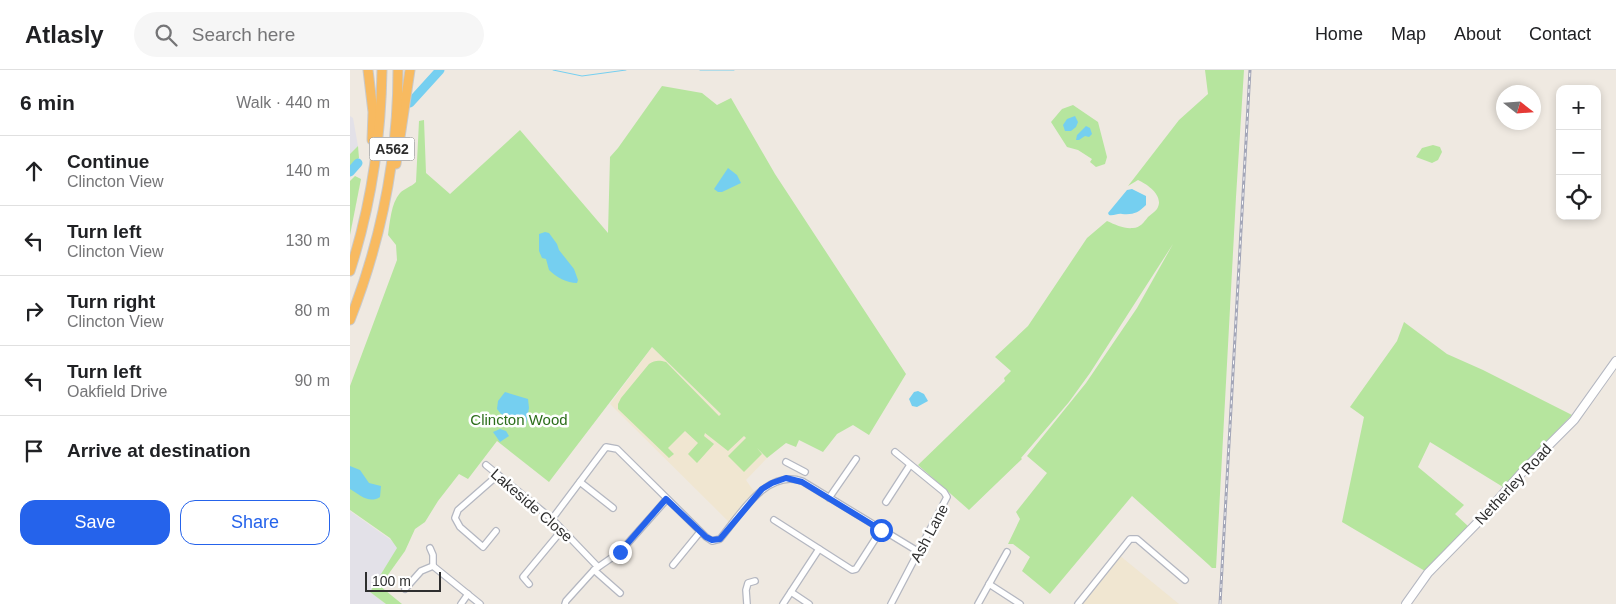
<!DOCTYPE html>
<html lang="en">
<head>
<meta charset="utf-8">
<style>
  body { margin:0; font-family:Arial,sans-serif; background:#f6f6f6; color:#202124 }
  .controls { position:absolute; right:15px; top:15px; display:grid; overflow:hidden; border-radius:10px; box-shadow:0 2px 8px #0003 }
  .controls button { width:45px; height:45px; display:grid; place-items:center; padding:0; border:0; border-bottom:1px solid #e0e0e0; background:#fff; color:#202124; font:25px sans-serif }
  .compass { position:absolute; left:1146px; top:15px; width:45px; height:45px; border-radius:50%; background:#fff; box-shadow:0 2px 8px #0003; rotate:107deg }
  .scale { position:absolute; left:15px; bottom:12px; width:76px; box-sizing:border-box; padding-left:5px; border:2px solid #2e2e2e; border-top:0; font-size:14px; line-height:18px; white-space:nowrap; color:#2e2e2e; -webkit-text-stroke:4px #fff; paint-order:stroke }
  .stop { position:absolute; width:15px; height:15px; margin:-11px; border:4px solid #2563eb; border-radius:50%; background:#fff }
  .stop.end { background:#2563eb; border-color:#fff; box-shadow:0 1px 5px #0008 }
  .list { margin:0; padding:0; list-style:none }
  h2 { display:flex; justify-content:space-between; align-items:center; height:65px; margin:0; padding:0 20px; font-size:21px }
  h2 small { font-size:16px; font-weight:400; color:#757577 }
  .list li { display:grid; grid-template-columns:32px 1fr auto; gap:15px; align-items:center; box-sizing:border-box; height:70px; padding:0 20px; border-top:1px solid #e0e0e0 }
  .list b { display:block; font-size:19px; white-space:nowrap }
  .list p { margin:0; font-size:16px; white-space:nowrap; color:#757577 }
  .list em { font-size:16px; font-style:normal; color:#757577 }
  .actions { display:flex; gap:10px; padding:15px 20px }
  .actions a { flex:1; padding:11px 0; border:1px solid #2563eb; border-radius:15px; text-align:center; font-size:18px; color:#2563eb }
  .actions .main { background:#2563eb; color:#fff }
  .icon { flex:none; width:28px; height:28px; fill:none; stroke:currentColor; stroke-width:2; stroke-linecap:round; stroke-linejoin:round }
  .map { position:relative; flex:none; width:1266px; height:534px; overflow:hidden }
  header { display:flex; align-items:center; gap:30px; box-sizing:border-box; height:70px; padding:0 25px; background:#fff; border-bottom:1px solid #e0e0e0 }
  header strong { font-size:24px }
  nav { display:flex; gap:28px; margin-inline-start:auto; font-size:18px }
  .search { width:350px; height:45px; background:#f6f6f6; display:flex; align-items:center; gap:12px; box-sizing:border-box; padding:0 18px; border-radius:28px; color:#757577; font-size:19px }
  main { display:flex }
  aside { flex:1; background:#fff }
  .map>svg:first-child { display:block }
  .industrial { fill:#e3e1e8 }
  .education { fill:#f0e6d1 }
  .green { fill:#b6e59e }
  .water { fill:#75cff0 }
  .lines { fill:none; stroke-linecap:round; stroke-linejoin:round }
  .stream { stroke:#75cff0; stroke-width:1 }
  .river { stroke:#75cff0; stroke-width:9 }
  .minor-casing { stroke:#b4b7c1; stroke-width:8 }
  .secondary-casing { stroke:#b4b7c1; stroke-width:10 }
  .trunk-casing { stroke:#c9c9c9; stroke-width:11 }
  .minor { stroke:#fff; stroke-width:5.5 }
  .secondary { stroke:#fff; stroke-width:8 }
  .trunk { stroke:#f8ba60; stroke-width:9 }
  .rail-casing { stroke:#a3a6b8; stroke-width:3 }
  .rail { stroke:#fff; stroke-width:1; stroke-dasharray:4; stroke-linecap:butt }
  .route { stroke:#2563eb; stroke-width:6 }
  .labels { text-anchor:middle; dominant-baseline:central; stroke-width:5; stroke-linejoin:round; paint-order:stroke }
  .shield { fill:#fff; stroke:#6d6d6d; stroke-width:1 }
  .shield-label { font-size:14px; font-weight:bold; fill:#2e2e2e }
  .park-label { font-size:15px; fill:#2c6e1b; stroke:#fff }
  .street-label { font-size:15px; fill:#2e2e2e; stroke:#fff }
</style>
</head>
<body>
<header>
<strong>Atlasly</strong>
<div class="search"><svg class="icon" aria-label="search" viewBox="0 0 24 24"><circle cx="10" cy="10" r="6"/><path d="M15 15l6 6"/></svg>Search here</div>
<nav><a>Home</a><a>Map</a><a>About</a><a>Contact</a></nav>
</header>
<main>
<aside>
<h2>6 min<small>Walk · 440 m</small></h2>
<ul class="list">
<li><svg class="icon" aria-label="ahead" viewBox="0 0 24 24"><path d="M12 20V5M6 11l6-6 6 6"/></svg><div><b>Continue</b><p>Clincton View</p></div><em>140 m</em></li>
<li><svg class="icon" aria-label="left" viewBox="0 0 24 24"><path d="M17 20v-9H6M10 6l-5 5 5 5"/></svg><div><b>Turn left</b><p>Clincton View</p></div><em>130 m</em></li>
<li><svg class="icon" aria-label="right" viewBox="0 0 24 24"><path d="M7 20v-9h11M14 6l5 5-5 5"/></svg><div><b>Turn right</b><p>Clincton View</p></div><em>80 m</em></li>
<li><svg class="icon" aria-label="left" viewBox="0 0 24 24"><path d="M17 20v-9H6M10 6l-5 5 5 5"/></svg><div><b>Turn left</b><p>Oakfield Drive</p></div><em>90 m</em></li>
<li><svg class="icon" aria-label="arrive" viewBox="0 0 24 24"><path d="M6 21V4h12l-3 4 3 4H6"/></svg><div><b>Arrive at destination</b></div></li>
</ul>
<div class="actions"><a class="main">Save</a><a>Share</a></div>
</aside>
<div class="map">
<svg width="1266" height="534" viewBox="0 0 1266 534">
  <rect width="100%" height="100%" fill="#efe9e1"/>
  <!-- industrial -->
  <g class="industrial">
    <polygon points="0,46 3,48 8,76 0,84"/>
    <polygon points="0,441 41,470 48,478 20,522 36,534 0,534"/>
  </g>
  <!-- education -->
  <g class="education">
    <polygon points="302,277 417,388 396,410 405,423 380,453 260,334"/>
    <polygon points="769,485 829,534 731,534"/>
  </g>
  <!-- green -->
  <g class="green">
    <path d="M855 0H894L886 127 866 498H862L859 495 782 426 700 524 672 501 680 487 663 474H658L670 449 666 442 697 403 677 386 736 313 787 238 823 174 740 303 719 332 671 388 672 389 619 440 568 395 655 311 654 308 661 301 645 287 678 256 737 168 757 151C766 155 774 159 783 158 790 158 794 152 798 147 801 144 805 142 807 139 815 126 797 114 788 110L778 116 829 50 858 24Z"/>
    <path d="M312 16 352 23 367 35 381 28 425 104 556 304 519 365 503 355 487 364 473 382 449 370 446 377 436 373 417 388 407 378 412 384 394 402 378 386 396 368 394 366 378 381 355 363 354 366 364 374 347 393 338 384 348 373 335 361 318 378 324 384 319 388 268 339V334L271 328 299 294C305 290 309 290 316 292L369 346 371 344 302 277 199 412 147 371 118 409 109 404 88 431 75 452 65 459 55 481 30 516 52 534H36L20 522 47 478 40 468 0 440V316L47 190 46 175 38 165C40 152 41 133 50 123 55 118 61 117 66 112L69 51 74 50 76 103 100 124 170 60 258 163 260 87 268 78Z"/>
    <polygon points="723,35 748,52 757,87 755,94 746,97 740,92 742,89 728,80 717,77 701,52 712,39"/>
    <polygon points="1083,75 1090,77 1092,82 1088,90 1082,93 1066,87 1072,78"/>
    <polygon points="8,76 9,88 0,97 0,84"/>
    <polygon points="5,106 11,109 0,165 0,111"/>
    <polygon points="1054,252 1097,284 1133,300 1222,345 1153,417 1080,372 1068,397 1114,435 1105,444 1119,457 1075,501 992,452 1014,347 1000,337 1047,271"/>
  </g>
  <!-- water -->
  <g class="water">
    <polygon points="725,46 728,52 726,57 721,61 715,61 713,55 717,49"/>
    <polygon points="736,56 740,58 742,64 739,67 735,66 729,70 726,70 727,65"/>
    <polygon points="378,98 387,105 391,113 372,122 368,122 364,119"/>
    <path d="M782 119 796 126V135C788 143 783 145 772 144 768 143 764 146 759 145L758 143 777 120Z"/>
    <path d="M195 162 199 163 207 174 209 180 224 199 228 210 227 213C217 213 206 207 199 200L196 189 192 188 189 181V164Z"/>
    <polygon points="568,321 574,324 578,331 567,337 562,336 559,329 564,322"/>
    <polygon points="155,322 178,329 179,338 176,355 151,344 147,339 148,331"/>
    <polygon points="150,359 156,361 159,366 150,372 143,362"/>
    <path d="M0 396 10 400 19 413 31 416 30 427C19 434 10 425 0 419Z"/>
  </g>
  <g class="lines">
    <!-- stream -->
    <g class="stream">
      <polyline points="203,0 232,6 276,0"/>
      <polyline points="350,0 384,0"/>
    </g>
    <!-- river -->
    <g class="river">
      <polyline points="60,33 90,0"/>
      <polyline points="0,102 8,93"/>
    </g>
    <!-- minor casing -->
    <g class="minor-casing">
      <g id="minor">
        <polyline points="436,392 455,402"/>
        <polyline points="136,395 202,449 248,497"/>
        <polyline points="230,412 263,438"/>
        <polyline points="479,428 506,389"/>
        <polyline points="536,432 560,395"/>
        <path d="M202 449 256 377 267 379 356 467 362 471 370 469C390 445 416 399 452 411L569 482"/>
        <polyline points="424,450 502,500 506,499 531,460"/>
        <polyline points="146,461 133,477 110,457 105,448 108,440 148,405"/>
        <polyline points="80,478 83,485 83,496"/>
        <polyline points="323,495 350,462"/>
        <polyline points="83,496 130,534"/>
        <polyline points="244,500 270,523"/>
        <polyline points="179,514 173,507 212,460"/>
        <polyline points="639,514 670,534"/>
        <polyline points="55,519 71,501 83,496"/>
        <polyline points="441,522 459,534"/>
        <polyline points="111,534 118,524"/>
        <polyline points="215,534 216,531 244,500 270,482 317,429"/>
        <polyline points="397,534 396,520 398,513 405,511"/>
        <polyline points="433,534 469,479"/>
        <polyline points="541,534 597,427 594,422 545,382"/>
        <polyline points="628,534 657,482"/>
        <polyline points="728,534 780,469 787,469 835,510"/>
      </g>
    </g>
    <!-- secondary casing -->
    <g class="secondary-casing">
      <polyline id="secondary" points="1056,534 1078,503 1131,449 1175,399 1224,350 1266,291"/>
    </g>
    <!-- trunk casing -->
    <g class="trunk-casing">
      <g id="trunk">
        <polyline points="18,0 23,42 22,70"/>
        <polyline points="46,94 60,0"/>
        <path d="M0 201C21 136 31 68 32 0"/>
        <path d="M0 250C31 171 48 85 48 0"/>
      </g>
    </g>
    <!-- minor -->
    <use href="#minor" class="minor"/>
    <!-- secondary -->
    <use href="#secondary" class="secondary"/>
    <!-- trunk -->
    <use href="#trunk" class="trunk"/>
    <!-- rail casing -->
    <g class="rail-casing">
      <polyline id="rail" points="870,534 900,0"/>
    </g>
    <!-- rail -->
    <use href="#rail" class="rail"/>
  </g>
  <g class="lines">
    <!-- route -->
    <polyline class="route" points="270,482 316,429 356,467 362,470 370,469 412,419 422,413 436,408 452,412 531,460"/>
  </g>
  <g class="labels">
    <!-- shield labels -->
    <rect class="shield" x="19.5" y="67.5" width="45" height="23" rx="4"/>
    <g class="shield-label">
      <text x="42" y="79">A562</text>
    </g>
    <!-- park labels -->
    <g class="park-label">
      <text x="169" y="349">Clincton Wood</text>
    </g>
    <!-- street labels -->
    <g class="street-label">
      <text transform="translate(1163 414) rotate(-47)">Netherley Road</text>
      <text transform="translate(182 435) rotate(41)">Lakeside Close</text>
      <text transform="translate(579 463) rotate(-62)">Ash Lane</text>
    </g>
  </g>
</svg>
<div class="controls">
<button>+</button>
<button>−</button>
<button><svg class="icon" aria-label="locate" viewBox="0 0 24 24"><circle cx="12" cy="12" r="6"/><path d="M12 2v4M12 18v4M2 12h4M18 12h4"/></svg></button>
</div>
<svg class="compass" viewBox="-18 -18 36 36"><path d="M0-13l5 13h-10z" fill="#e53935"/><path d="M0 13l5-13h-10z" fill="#757577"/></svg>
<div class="scale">100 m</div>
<div class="stop" style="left:531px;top:460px"></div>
<div class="stop end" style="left:270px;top:482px"></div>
</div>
</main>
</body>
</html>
